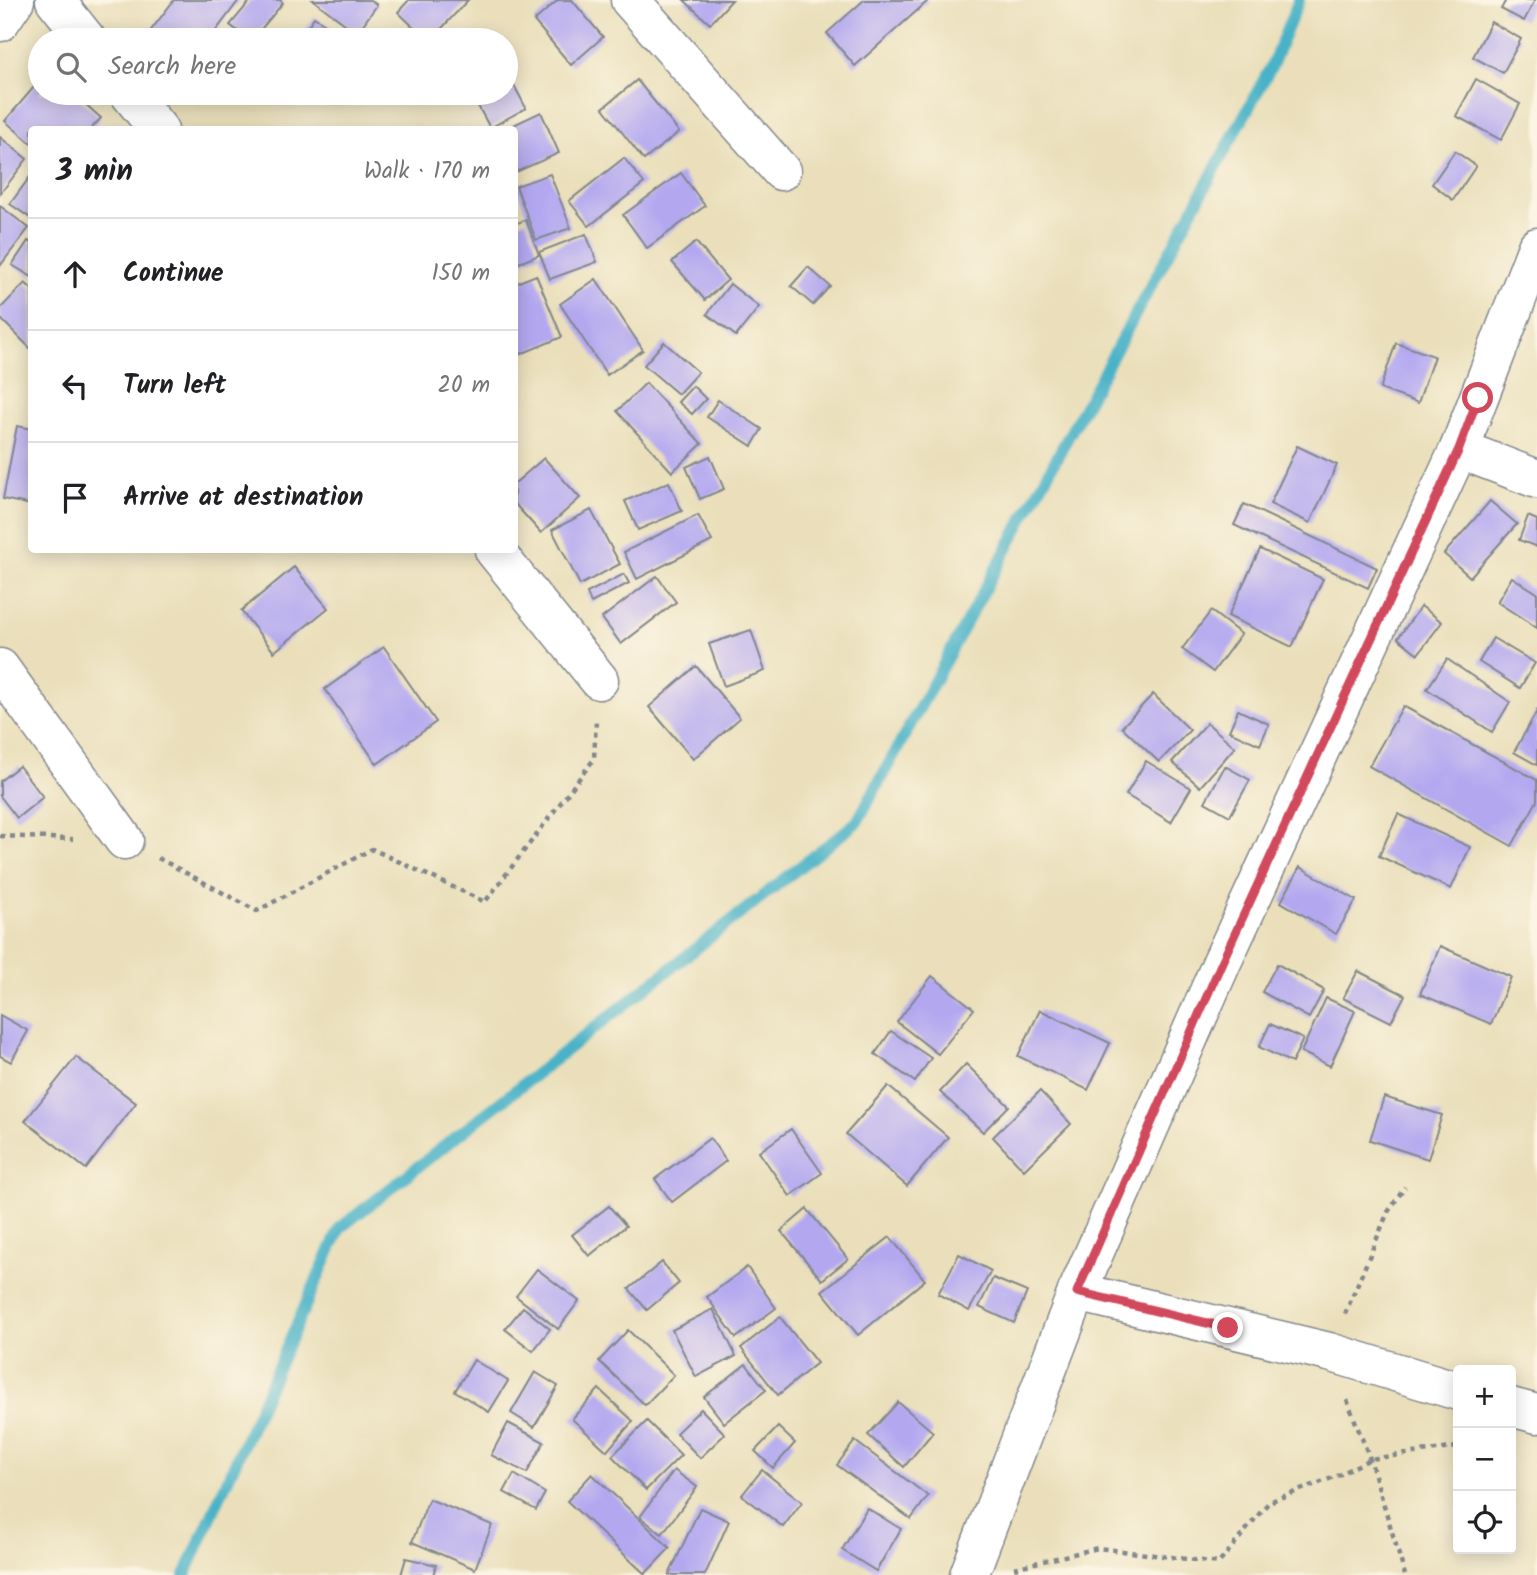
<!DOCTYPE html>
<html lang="en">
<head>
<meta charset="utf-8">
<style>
  body { margin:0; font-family:Kalam,sans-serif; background:#f2f2f2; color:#202124 }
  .controls { position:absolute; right:21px; bottom:21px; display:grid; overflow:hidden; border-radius:7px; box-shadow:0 4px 18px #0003 }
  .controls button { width:63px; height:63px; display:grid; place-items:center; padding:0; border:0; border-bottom:2px solid #e0e0e0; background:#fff; color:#202124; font:35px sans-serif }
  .stop { position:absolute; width:21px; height:21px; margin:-16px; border:5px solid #d1495b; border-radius:50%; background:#fff }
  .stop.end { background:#d1495b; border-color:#fff; box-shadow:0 2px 7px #0008 }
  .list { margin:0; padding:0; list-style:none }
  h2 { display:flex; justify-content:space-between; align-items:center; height:91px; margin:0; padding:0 28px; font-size:30px }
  h2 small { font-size:23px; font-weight:400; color:#757577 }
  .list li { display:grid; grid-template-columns:46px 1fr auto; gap:21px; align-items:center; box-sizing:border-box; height:112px; padding:0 28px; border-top:2px solid #e0e0e0 }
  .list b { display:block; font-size:26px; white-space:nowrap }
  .list em { font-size:23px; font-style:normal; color:#757577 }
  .icon { flex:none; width:38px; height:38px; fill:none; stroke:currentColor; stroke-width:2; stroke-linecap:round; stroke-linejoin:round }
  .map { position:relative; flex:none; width:1537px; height:1575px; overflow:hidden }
  .search { position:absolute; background:#fff; box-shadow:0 4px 18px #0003; left:28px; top:28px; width:490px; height:77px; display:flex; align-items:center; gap:18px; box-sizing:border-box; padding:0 24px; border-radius:38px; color:#757577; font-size:26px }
  .panel { position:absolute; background:#fff; box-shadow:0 4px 18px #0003; left:28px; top:126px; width:490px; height:427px; border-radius:7px }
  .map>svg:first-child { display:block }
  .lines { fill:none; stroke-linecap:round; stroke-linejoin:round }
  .stream { stroke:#49b2c7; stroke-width:12 }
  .building { fill:#b3a8f0 }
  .street-casing { stroke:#82878c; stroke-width:41 }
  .path { stroke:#82878c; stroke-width:4.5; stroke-dasharray:5 5; stroke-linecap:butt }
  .street { stroke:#fff; stroke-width:38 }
  .route { stroke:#d1495b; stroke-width:9 }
</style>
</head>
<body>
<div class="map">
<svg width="1537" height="1575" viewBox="0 0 1537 1575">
  <rect width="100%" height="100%" fill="#fcf5e5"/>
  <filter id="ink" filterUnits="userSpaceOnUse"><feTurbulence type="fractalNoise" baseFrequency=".0143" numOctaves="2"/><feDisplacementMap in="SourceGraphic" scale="14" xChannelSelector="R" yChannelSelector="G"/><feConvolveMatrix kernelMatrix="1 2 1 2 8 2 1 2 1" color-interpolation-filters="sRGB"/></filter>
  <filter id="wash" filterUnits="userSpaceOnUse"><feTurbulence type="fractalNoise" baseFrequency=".00686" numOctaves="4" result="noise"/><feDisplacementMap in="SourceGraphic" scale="28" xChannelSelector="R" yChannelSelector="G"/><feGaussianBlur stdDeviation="1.57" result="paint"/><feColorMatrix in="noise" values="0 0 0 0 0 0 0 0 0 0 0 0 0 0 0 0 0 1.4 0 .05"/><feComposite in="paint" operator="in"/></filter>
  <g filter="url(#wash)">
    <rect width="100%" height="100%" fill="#eadfba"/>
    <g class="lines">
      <!-- stream -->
      <polyline class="stream" points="185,1575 340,1228 857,822 1272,65 1299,0"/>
    </g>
    <g id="blocks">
      <!-- building -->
      <g class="building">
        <polygon points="174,0 239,0 209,40 159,40 149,33"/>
        <polygon points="251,0 280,0 283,3 252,40 249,40 230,25"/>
        <polygon points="313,0 371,0 377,5 357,33"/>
        <polygon points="409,0 468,0 431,40 427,40 398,12"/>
        <polygon points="558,0 572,0 603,37 571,65 534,21"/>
        <polygon points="684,0 732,0 710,24"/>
        <polygon points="864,0 929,0 855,66 827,33"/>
        <polygon points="1506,0 1535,0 1524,21 1501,9"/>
        <polygon points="314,17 351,40 299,40"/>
        <polygon points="1491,22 1521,39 1503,73 1473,57"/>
        <polygon points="506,70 526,108 490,128 471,93 506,93"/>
        <polygon points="1476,79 1520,104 1501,140 1456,116"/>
        <polygon points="40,80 40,93 73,93 101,118 90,130 32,130 32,144 5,121"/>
        <polygon points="637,80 679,132 644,160 603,108"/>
        <polygon points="541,112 559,153 516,172 514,130 503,130"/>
        <polygon points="0,137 27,159 0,194"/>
        <polygon points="1455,151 1476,166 1453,200 1432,184"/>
        <polygon points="624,158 644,183 589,226 569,201"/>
        <polygon points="681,173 705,206 647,248 623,215"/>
        <polygon points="32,174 32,219 10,204"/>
        <polygon points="550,174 571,228 536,240 516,186"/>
        <polygon points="0,206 29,228 0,266"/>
        <polygon points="526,220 539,255 514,265 514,224"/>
        <polygon points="586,234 597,262 550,279 539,252"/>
        <polygon points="28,241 32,243 32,277 12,265"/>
        <polygon points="696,242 728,280 705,300 672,262"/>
        <polygon points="808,267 830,286 813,305 791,286"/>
        <polygon points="536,275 562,337 516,356 514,284"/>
        <polygon points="596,279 643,350 607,375 560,304"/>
        <polygon points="25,283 32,289 32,350 0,318 0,309"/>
        <polygon points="730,284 759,307 736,336 707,314"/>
        <polygon points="664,342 698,372 678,394 644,365"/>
        <polygon points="1396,343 1434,356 1418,403 1380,389"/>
        <polygon points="646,383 702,444 672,472 617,411"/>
        <polygon points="693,386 706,399 692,414 678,402"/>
        <polygon points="718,400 762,429 752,446 707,417"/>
        <polygon points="17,426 32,429 32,505 3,499"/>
        <polygon points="1297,446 1337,465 1310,523 1270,504"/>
        <polygon points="710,456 724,489 700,499 686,467"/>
        <polygon points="544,458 580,498 541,533 514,503 514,484"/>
        <polygon points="669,482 682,511 638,530 625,501"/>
        <polygon points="1490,501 1517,524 1470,577 1444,554"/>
        <polygon points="1244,504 1377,568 1368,588 1234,525"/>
        <polygon points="591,510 620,564 580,585 552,530"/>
        <polygon points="698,515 712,541 637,579 624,552"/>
        <polygon points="1528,516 1537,520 1537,547 1519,540"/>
        <polygon points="1260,549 1323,579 1292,647 1228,616"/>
        <polygon points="294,567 328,608 274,652 241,611"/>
        <polygon points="624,574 629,583 591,603 587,593"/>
        <polygon points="657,576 676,602 621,644 602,618"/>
        <polygon points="1512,577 1537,593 1537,628 1497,602"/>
        <polygon points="1421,606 1442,622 1418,654 1398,638"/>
        <polygon points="1211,611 1241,634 1213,672 1182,649"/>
        <polygon points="751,630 765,671 724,686 709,644"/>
        <polygon points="1493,638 1535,663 1520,688 1479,662"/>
        <polygon points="384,647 436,722 377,764 325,689"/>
        <polygon points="1447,659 1510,702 1492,732 1427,689"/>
        <polygon points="696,666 740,718 693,759 649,707"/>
        <polygon points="1153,694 1190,730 1159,762 1122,727"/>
        <polygon points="1403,706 1537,780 1537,801 1512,846 1369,766"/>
        <polygon points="1238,710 1269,724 1260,745 1229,731"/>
        <polygon points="1537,711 1537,765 1514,752"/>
        <polygon points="1207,723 1235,747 1200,787 1172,762"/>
        <polygon points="1146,761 1191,788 1171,822 1126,795"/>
        <polygon points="19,766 43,797 17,818 0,796 0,781"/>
        <polygon points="1225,766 1250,780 1230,816 1205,802"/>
        <polygon points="1398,814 1470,847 1451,889 1379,856"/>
        <polygon points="1300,867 1356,900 1336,934 1281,902"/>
        <polygon points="1440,946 1511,977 1491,1024 1420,994"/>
        <polygon points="1277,964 1324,990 1309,1018 1262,992"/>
        <polygon points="1358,971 1405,995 1391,1022 1343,998"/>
        <polygon points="932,976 974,1009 938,1054 897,1022"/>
        <polygon points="1326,998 1355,1011 1330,1066 1301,1052"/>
        <polygon points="1040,1010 1110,1043 1088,1090 1018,1056"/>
        <polygon points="0,1015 28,1031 11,1062 0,1056"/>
        <polygon points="1270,1024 1303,1039 1292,1063 1259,1047"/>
        <polygon points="891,1031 931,1058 915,1082 875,1054"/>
        <polygon points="76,1057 136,1103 86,1169 25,1121"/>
        <polygon points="966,1064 1009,1106 983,1132 940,1092"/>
        <polygon points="888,1086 948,1137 907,1186 846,1134"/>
        <polygon points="1040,1091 1071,1124 1024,1170 993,1137"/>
        <polygon points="1384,1097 1442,1115 1428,1159 1370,1140"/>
        <polygon points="791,1129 822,1173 790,1196 759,1152"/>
        <polygon points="710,1138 726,1161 672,1202 655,1179"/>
        <polygon points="609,1206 626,1226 589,1256 572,1235"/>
        <polygon points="807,1209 848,1259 822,1280 781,1231"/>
        <polygon points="890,1237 925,1280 858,1335 822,1291"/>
        <polygon points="959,1254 991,1271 969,1311 938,1294"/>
        <polygon points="662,1262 679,1283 647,1310 629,1289"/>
        <polygon points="747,1267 776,1308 736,1338 707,1297"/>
        <polygon points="537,1269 579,1301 558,1329 516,1296"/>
        <polygon points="993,1278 1027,1292 1014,1323 979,1307"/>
        <polygon points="523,1307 550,1329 533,1351 505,1329"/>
        <polygon points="713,1309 736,1356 696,1377 672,1330"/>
        <polygon points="780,1317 817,1363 778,1395 741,1348"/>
        <polygon points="628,1330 674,1375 645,1405 599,1361"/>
        <polygon points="474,1360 508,1381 489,1412 455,1391"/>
        <polygon points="746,1364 766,1390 724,1423 704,1397"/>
        <polygon points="535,1372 558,1386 534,1427 511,1413"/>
        <polygon points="599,1389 633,1421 607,1451 572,1419"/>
        <polygon points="898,1402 933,1432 904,1467 868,1435"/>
        <polygon points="701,1409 725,1434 700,1458 676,1433"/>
        <polygon points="647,1421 681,1455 646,1490 612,1456"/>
        <polygon points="508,1423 544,1442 527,1473 491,1455"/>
        <polygon points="778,1427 795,1443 773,1468 755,1451"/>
        <polygon points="855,1441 928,1496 911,1519 837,1465"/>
        <polygon points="674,1470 697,1487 662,1534 640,1517"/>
        <polygon points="762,1470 802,1502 783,1527 742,1495"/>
        <polygon points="514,1474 545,1493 536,1510 504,1492"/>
        <polygon points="592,1474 670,1548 645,1574 567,1501"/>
        <polygon points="429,1499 492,1525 475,1569 412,1542"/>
        <polygon points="700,1508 729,1521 705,1575 669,1575"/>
        <polygon points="867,1508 901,1529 876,1571 842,1550"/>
        <polygon points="406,1558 436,1565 433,1575 401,1575"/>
      </g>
    </g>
  </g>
  <g filter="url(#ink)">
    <use href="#blocks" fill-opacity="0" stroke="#82878c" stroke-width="2"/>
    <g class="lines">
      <!-- street casing -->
      <g class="street-casing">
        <g id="street">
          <polyline points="55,0 87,40"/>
          <polyline points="630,0 781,171"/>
          <polyline points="0,22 15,0"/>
          <polyline points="129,93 159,130"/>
          <polyline points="1459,449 1537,479"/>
          <polyline points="494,550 599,680"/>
          <polyline points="0,668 124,840"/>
          <polyline points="1077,1292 1329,1352 1458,1391"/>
          <polyline points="1511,1407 1537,1414"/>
          <polyline points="969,1575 1077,1292 1222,962 1459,449 1537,247"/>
        </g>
      </g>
      <!-- path -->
      <g class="path">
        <polyline points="0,836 73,839"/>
        <polyline points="158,858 257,911 372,849 485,902 594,759 596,720"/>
        <polyline points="1345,1314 1388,1212 1405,1187"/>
        <polyline points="1347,1400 1370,1459 1405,1575"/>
        <polyline points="1014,1568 1098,1548 1219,1563 1269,1502 1337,1476 1370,1459 1458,1447"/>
      </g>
      <!-- street -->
      <use href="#street" class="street"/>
    </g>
  </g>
  <g class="lines" filter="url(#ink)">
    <!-- route -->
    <polyline class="route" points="1228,1328 1077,1292 1222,962 1459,449 1478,398"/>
  </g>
</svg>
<div class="controls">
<button>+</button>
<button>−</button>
<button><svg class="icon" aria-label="locate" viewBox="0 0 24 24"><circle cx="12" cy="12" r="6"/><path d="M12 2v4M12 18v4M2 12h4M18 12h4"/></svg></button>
</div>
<div class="stop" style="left:1478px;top:398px"></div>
<div class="stop end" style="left:1228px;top:1328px"></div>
<div class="search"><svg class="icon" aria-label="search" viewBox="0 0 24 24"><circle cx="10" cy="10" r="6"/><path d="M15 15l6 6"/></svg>Search here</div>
<section class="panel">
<h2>3 min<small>Walk · 170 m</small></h2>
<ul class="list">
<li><svg class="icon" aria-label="ahead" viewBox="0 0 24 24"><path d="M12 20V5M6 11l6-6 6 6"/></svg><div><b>Continue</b></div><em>150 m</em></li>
<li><svg class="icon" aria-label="left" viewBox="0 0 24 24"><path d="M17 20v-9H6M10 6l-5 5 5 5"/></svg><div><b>Turn left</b></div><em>20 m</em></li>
<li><svg class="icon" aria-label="arrive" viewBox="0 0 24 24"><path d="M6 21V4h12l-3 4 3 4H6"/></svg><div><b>Arrive at destination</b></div></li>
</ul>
</section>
</div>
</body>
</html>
